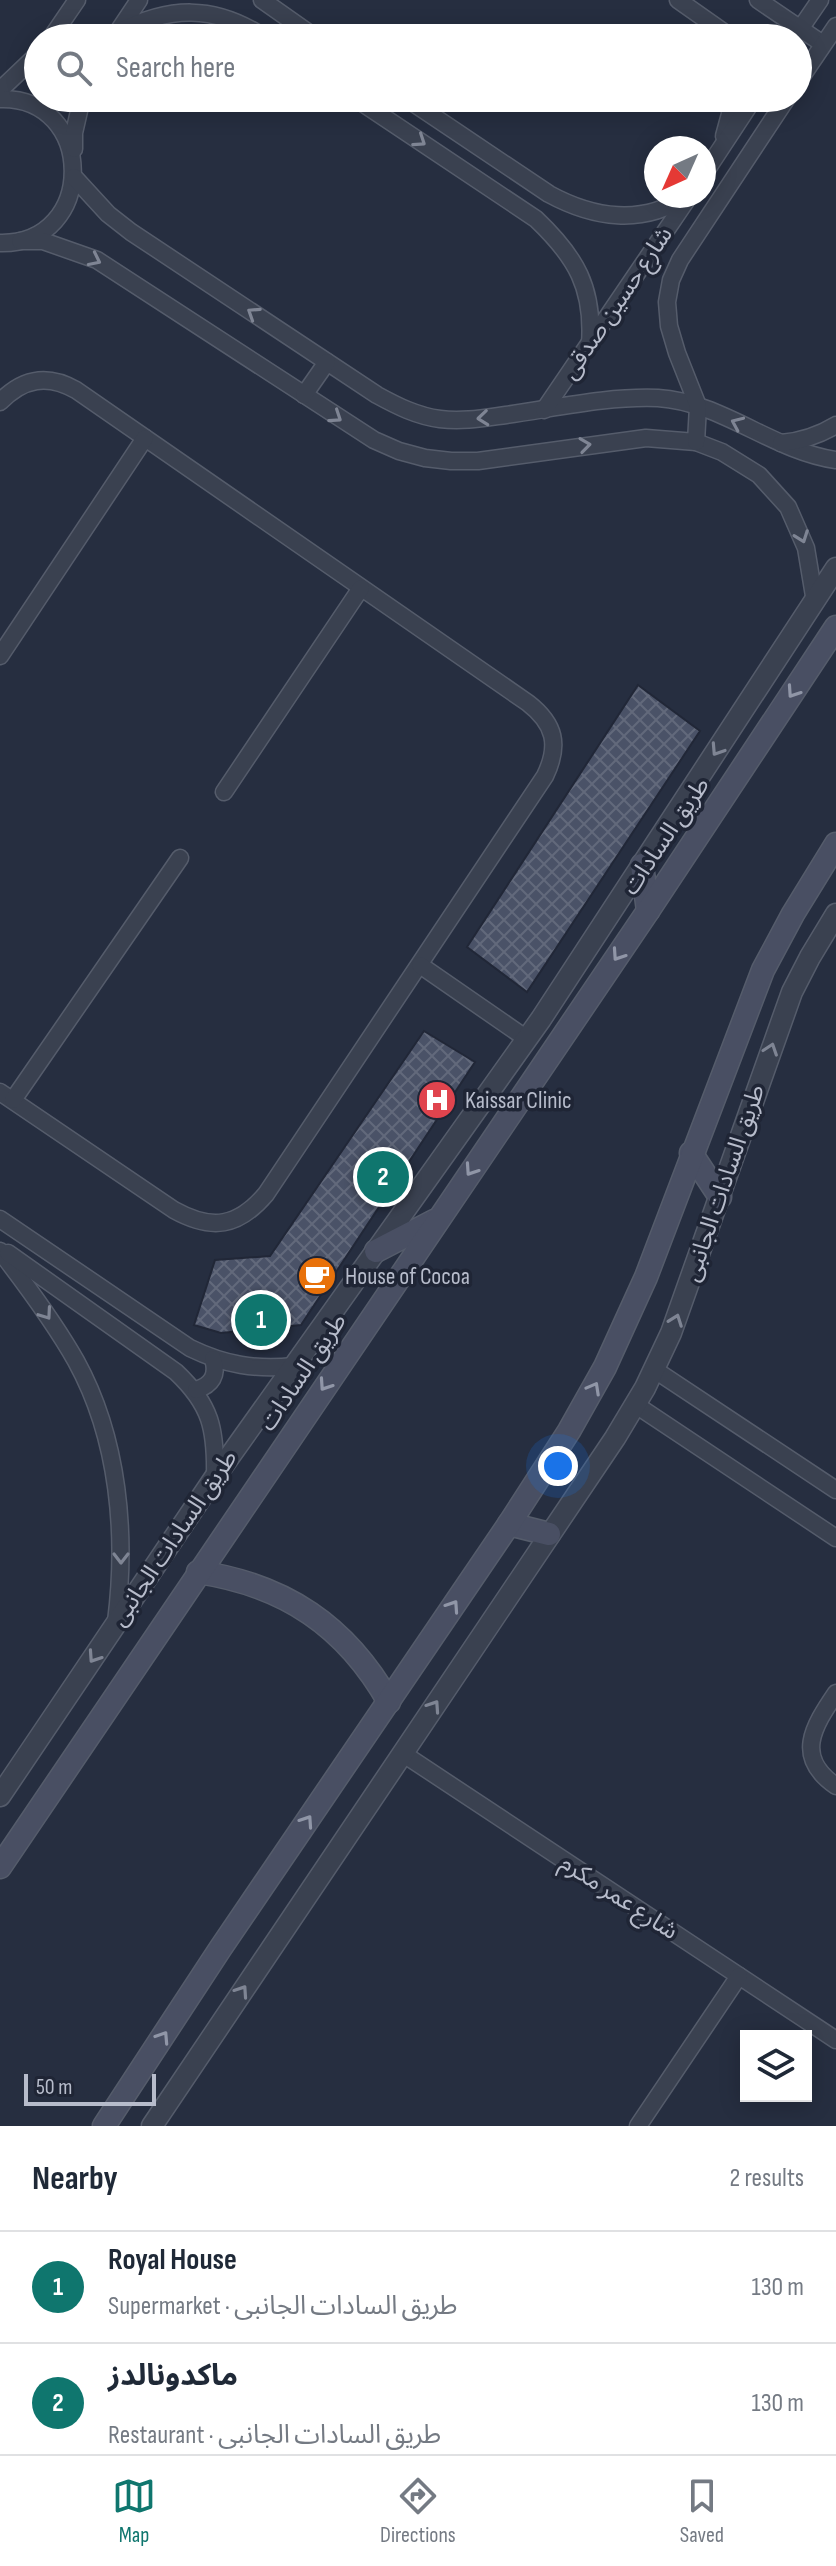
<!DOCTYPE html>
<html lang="en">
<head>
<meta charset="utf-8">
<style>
  body { margin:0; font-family:"Sofia Sans Condensed","Noto Sans Arabic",sans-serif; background:#f2f2f3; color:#1f2937 }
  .controls { position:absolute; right:24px; bottom:24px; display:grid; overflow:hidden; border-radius:0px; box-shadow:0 4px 20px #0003 }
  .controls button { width:72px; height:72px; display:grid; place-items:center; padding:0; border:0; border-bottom:2px solid #e0e1e3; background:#fff; color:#1f2937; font:40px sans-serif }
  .compass { position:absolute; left:644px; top:136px; width:72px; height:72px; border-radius:50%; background:#fff; box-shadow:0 4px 20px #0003; rotate:225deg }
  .scale { position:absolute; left:24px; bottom:20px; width:132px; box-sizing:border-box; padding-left:8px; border:4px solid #b7bccb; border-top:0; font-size:22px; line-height:28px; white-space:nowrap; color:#b7bccb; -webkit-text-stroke:6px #1f2535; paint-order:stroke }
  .you { position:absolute; left:558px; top:1466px; width:28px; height:28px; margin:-20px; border:6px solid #fff; border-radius:50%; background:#1a73e8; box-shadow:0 0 0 12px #1a73e833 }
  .badge { display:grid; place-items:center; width:52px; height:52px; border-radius:50%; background:#0f766e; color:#fff; font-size:26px; font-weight:700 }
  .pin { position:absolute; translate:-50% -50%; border:4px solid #fff; box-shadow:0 2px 8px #0006 }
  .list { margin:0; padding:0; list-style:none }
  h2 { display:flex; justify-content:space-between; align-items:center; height:104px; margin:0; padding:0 32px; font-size:34px }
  h2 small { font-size:26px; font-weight:400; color:#747a83 }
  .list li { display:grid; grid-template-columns:52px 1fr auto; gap:24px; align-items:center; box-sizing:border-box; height:112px; padding:0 32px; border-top:2px solid #e0e1e3 }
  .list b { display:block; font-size:30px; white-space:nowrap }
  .list p { margin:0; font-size:26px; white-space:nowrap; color:#747a83 }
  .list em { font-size:26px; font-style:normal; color:#747a83 }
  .icon { flex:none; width:44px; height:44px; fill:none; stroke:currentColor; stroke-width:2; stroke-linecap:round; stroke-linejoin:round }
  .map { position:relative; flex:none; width:836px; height:2126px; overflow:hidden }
  .search { position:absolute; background:#fff; box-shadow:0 4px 20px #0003; left:24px; right:24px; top:24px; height:88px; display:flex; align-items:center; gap:20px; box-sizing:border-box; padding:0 28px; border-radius:44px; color:#747a83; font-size:30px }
  .sheet { height:328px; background:#fff }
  nav { display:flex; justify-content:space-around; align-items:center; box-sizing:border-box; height:112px; border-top:2px solid #e0e1e3; background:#fff; font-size:22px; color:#747a83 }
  nav a { display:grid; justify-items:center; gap:4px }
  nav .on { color:#0f766e }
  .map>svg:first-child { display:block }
  .building { fill:url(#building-cross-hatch); stroke:#212737; stroke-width:2 }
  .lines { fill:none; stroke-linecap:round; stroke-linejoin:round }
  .minor-casing { stroke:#555c6b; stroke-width:19 }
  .tertiary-casing { stroke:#555c6b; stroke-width:23 }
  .secondary-casing { stroke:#555c6b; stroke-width:25 }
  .minor { stroke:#3a4150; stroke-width:16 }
  .tertiary { stroke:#3a4150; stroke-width:20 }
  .secondary { stroke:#494f63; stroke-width:22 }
  .oneway { stroke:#7f8594 }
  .oneway2 { stroke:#9096a7 }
  .labels { text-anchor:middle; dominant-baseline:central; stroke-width:7; stroke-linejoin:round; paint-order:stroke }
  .street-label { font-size:24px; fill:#b7bccb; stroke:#1f2535 }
  .poi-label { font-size:24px; fill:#b7bccb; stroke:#1f2535; text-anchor:start }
</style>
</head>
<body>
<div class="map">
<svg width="836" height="2126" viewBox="0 0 836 2126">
  <defs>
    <pattern id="building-cross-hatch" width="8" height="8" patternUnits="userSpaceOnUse" patternTransform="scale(2)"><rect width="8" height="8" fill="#4a5267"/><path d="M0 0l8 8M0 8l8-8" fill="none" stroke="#62697b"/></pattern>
  </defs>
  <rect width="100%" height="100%" fill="#262e40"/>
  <!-- building -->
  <g class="building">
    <polygon points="638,685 700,731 527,992 467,947"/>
    <polygon points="424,1031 475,1062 301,1325 221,1333 194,1325 215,1260 270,1256"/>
  </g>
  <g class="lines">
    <!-- minor casing -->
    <g class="minor-casing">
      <g id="minor">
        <polyline points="262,0 316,38"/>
        <polyline points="678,0 732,38"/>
        <polyline points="758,0 823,44"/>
        <polyline points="119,30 139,0"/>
        <path d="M117 33C169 6 214 4 265 38"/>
        <polyline points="796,35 820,0"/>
        <polyline points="51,38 77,0"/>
        <polyline points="798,82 836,26"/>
        <polyline points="0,90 38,54"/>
        <path d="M355 98 536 219C576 257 594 288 590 344"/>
        <path d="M406 98 549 194C593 218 643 226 686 196"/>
        <path d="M0 99C96 96 98 245 0 243"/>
        <polyline points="724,136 730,114 729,98"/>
        <polyline points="74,149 74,133 82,98"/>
        <polyline points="704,174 754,98"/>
        <path d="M74 177 108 214 131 232 377 395C397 406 417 416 440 419 462 422 484 418 506 415 556 408 608 396 658 398 722 402 773 451 836 460"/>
        <polyline points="20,241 43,241 97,260 374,440 399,451 425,458 451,461 478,461 646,438 696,442 722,452 759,475 788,507 806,548 815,602"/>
        <polyline points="304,395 327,362"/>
        <path d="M0 402C23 378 48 374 76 390L528 703C555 724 560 745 545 776L266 1194C238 1227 212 1231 174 1210L0 1092"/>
        <polyline points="544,410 686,201"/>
        <polyline points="696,442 698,406 677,353 669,326 667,302 671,280 680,260 787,98"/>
        <path d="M781 443C802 441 818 436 836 425"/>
        <polyline points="0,656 145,438"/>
        <polyline points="224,792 361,588"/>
        <polyline points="420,965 527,1039"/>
        <polyline points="13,1100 180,858"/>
        <path d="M0 1219 190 1348C225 1365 256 1370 294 1366"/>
        <path d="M0 1251C27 1286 54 1322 76 1361 119 1439 127 1535 116 1622"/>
        <path d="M8 1253 176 1372C211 1405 216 1429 215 1477"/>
        <polyline points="655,1370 836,1490"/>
        <path d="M196 1390C212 1385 218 1375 213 1359"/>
        <polyline points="636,1405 836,1538"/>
        <path d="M836 1693C813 1727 794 1757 836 1786"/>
        <polyline points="402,1753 836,2040"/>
        <polyline points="638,2126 739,1976"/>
      </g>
    </g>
    <!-- tertiary casing -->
    <g class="tertiary-casing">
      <g id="tertiary">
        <polyline points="0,1796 215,1477 541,1019 836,568"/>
        <polyline points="152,2126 615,1438 645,1388 671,1333 792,992 810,957 836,914"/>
      </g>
    </g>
    <!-- secondary casing -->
    <g class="secondary-casing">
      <g id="secondary">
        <polyline points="642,865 648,911"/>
        <polyline points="691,1153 720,1197"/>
        <polyline points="376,1251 434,1221"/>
        <polyline points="509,1524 549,1534"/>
        <path d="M198 1572C285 1585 346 1626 389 1702"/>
        <polyline points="0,1867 648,911 836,627"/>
        <polyline points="104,2126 220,1949 509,1524 569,1431 605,1367 646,1277 763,970 793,914 836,844"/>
      </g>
    </g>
    <!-- minor -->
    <use href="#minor" class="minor"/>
    <!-- tertiary -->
    <use href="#tertiary" class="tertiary"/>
    <!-- secondary -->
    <use href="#secondary" class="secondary"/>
  </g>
  <!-- one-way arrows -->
  <defs><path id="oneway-chevron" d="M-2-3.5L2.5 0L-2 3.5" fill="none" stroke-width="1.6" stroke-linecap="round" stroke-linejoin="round" transform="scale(2)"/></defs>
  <g class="oneway">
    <use href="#oneway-chevron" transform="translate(420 141) rotate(34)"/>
    <use href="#oneway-chevron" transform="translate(95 260) rotate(26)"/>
    <use href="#oneway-chevron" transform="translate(253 313) rotate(-147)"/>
    <use href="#oneway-chevron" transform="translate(336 417) rotate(34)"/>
    <use href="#oneway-chevron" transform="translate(483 418) rotate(174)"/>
    <use href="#oneway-chevron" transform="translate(737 423) rotate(-156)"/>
    <use href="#oneway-chevron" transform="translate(585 445) rotate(-8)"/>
    <use href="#oneway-chevron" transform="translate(802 537) rotate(70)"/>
    <use href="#oneway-chevron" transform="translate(717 750) rotate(123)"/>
    <use href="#oneway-chevron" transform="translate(771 1049) rotate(-71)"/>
    <use href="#oneway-chevron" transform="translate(46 1314) rotate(55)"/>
    <use href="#oneway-chevron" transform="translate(676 1320) rotate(-70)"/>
    <use href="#oneway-chevron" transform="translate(121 1558) rotate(90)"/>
    <use href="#oneway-chevron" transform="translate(94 1657) rotate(124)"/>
    <use href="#oneway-chevron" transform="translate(434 1706) rotate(-56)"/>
    <use href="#oneway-chevron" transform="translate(242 1991) rotate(-56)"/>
  </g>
  <g class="oneway2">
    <use href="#oneway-chevron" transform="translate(793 692) rotate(124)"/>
    <use href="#oneway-chevron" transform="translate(618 955) rotate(124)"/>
    <use href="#oneway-chevron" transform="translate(471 1170) rotate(124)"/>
    <use href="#oneway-chevron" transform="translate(325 1385) rotate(124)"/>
    <use href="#oneway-chevron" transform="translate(594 1388) rotate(-61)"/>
    <use href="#oneway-chevron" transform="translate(453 1606) rotate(-56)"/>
    <use href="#oneway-chevron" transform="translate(307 1821) rotate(-56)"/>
    <use href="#oneway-chevron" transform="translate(163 2037) rotate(-57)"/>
  </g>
  <!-- icons -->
  <defs>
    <g id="hospital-disc" transform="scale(2)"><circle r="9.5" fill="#e0444e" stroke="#1f2535"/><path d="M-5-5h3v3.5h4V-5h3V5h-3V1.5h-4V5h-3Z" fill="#fff"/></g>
    <g id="cafe-disc" transform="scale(2)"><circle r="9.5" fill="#e8710a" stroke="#1f2535"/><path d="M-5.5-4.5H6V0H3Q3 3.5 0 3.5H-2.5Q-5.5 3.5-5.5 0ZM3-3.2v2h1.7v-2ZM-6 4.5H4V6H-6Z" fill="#fff"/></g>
  </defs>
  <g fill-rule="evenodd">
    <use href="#hospital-disc" x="437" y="1100"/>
    <use href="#cafe-disc" x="317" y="1276"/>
  </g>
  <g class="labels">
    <!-- street labels -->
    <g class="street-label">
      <text transform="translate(617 303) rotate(-56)">شارع حسين صدقى</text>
      <text transform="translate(666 836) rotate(-56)">طريق السادات</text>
      <text transform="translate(724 1183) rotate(-71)">طريق السادات الجانبى</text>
      <text transform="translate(303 1372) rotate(-56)">طريق السادات</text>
      <text transform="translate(174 1538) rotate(-56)">طريق السادات الجانبى</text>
      <text transform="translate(619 1897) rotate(33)">شارع عمر مكرم</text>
    </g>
    <!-- poi labels -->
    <g class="poi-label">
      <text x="465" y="1100">Kaissar Clinic</text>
      <text x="345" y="1276">House of Cocoa</text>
    </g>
  </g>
</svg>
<div class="controls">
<button><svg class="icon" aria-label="layers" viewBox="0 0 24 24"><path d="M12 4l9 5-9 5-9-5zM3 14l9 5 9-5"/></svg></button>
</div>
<svg class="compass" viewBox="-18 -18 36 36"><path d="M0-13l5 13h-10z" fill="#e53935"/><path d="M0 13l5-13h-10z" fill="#747a83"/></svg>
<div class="scale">50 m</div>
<div class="you"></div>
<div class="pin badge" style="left:261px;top:1320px">1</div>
<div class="pin badge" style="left:383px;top:1177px">2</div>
<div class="search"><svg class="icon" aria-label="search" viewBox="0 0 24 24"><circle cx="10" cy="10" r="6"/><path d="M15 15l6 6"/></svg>Search here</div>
</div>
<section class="sheet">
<h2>Nearby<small>2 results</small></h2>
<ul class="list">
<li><span class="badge">1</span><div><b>Royal House</b><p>Supermarket · طريق السادات الجانبى</p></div><em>130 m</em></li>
<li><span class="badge">2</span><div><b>ماكدونالدز</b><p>Restaurant · طريق السادات الجانبى</p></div><em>130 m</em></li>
</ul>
</section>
<nav>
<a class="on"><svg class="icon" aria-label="map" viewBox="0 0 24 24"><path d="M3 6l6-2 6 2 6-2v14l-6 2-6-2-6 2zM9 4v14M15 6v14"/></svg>Map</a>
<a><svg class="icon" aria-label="directions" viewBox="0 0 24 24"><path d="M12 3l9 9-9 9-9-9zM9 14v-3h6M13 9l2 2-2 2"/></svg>Directions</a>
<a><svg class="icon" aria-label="saved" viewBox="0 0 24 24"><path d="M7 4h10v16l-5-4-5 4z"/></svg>Saved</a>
</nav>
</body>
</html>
